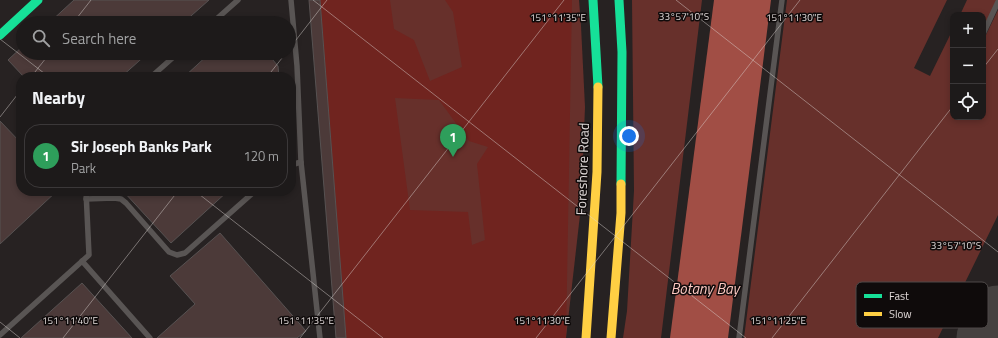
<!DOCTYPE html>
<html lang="en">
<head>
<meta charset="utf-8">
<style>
  body { margin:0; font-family:"Titillium Web",sans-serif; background:#252323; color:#f1f3f6 }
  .controls { position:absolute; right:12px; top:12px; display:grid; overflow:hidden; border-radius:8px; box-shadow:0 2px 6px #0003 }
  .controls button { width:36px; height:36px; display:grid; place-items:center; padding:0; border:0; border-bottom:1px solid #3b3839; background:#1d1a1a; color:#f1f3f6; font:20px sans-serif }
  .you { position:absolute; left:629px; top:136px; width:14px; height:14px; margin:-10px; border:3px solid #fff; border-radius:50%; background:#1a73e8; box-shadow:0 0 0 6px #1a73e833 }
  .badge { display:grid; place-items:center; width:26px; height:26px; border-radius:50%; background:#db2777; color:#fff; font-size:13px; font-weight:700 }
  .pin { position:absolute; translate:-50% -33px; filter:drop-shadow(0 1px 2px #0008) }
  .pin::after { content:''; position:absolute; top:21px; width:14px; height:12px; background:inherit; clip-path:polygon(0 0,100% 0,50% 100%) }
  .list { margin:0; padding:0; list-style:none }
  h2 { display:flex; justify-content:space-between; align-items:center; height:52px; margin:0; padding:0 16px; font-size:17px }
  h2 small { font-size:13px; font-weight:400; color:#a0a1a2 }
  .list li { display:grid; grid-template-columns:26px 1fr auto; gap:12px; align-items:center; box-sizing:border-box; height:64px; margin:0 8px 8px; padding:0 8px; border:1px solid #3b3839; border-radius:16px }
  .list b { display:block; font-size:15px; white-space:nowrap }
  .list p { margin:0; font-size:13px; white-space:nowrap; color:#a0a1a2 }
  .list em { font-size:13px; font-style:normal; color:#a0a1a2 }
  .icon { flex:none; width:22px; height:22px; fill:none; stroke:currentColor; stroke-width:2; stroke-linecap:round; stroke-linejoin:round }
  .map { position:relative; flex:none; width:998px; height:338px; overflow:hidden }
  .search { position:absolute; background:#1d1a1a; box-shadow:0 2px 6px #0003; left:16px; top:16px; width:280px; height:44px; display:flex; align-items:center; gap:10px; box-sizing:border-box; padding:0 14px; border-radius:22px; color:#a0a1a2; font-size:15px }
  .panel { position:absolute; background:#1d1a1a; box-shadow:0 2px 6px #0003; left:16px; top:72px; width:280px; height:124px; border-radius:16px }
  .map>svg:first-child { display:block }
  .green { fill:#67302b }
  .forest { fill:#70241f; fill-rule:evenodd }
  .water { fill:#a14e45 }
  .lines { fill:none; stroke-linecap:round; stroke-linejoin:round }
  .runway { stroke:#454140; stroke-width:65 }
  .building { fill:#4c3a39; stroke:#575252 }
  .lane { stroke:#595554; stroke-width:5.5 }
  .fast { stroke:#16e098; stroke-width:9 }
  .slow { stroke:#ffcf43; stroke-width:9 }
  .ticks { fill:none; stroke:#e0d9d8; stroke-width:1; stroke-opacity:0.45 }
  .labels { text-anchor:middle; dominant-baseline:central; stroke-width:3; stroke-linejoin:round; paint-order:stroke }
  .street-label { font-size:14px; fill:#e0d9d8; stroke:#0f0b0b }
  .water-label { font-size:15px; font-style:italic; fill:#fdc9c2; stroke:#0f0b0b }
  .key { fill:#0f0b0b; stroke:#4e4948; stroke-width:1 }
  .key-label { font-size:11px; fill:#e0d9d8 }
  .ticks-label { font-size:10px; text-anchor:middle; fill:#e0d9d8; stroke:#0f0b0b; stroke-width:3; stroke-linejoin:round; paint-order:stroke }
</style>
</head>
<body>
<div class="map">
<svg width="998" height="338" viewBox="0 0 998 338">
  <rect width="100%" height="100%" fill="#272222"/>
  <!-- green -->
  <g class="green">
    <polygon points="310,0 579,0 581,26 585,107 581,206 566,338 336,338"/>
    <polygon points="632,0 702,0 661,338 623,338 627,311 634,191"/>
    <polygon points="787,0 947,0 914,68 930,76 953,29 953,117 983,117 983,41 998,10 998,215 938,338 744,338"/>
    <polygon points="967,0 997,0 983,30 983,15 960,15"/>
  </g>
  <!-- forest -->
  <path class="forest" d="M309 0H390L394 29 414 40 430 81 462 67 453 12 445 0H572L566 338H340ZM395 98 439 100 469 141 488 147 477 164 485 240 472 245 468 212 410 210Z"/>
  <!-- water -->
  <polygon class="water" points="714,0 771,0 728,338 670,338"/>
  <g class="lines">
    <!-- runway -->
    <polyline class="runway" points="989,338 998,318"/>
  </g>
  <!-- building -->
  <g class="building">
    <polygon points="74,0 209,0 183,23 49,23"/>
    <polygon points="309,0 320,0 346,338 336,338"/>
    <polygon points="23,46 23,53 148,53 121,77 24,77 8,60"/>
    <polygon points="210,53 267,53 278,66 279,77 184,77"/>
    <polygon points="0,121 21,143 21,191 57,191 0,244"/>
    <polygon points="123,191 228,191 171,243"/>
    <polygon points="220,233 306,331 297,338 157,338 195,304 170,276"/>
    <polygon points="82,283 132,338 21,338"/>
  </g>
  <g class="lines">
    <!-- lane -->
    <g class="lane">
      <polyline points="291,0 297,66 301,162 320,338"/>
      <polyline points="212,23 238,0"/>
      <polyline points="983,34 998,2"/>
      <polyline points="151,77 178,53"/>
      <polyline points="291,165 301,162"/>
      <polyline points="86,199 114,198 121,199 126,203 169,252 177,255 185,253 255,191"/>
      <polyline points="82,261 150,338"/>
      <polyline points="0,335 89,255 86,191"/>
      <polyline points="739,338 782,0"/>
    </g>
    <!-- fast -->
    <g class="fast">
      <polyline points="593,0 598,87"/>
      <polyline points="619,0 622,52 621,184"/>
      <polyline points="0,35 38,0"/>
    </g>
    <!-- slow -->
    <g class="slow">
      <polyline points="586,338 597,172 598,87"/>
      <polyline points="611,338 621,213 621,184"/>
    </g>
  </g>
  <!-- ticks -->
  <path class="ticks" d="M313 0 746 338M676 0 998 252M73 23 91 0M0 39 49 77M289 49 327 0M983 68 998 49M31 77 50 53M267 77 286 53M0 117 21 90M195 191 383 338M0 322 20 338M63 338 178 191M300 338 564 0M536 338 800 0M772 338 953 106"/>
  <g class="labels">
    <!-- street labels -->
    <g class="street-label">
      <text transform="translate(582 169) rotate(-88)">Foreshore Road</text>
    </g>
    <!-- water labels -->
    <g class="water-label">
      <text x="705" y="288">Botany Bay</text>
    </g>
  </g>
  <!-- legend -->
  <rect x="856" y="282" width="132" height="46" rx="6" class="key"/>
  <rect x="864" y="294" width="18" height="4" fill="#16e098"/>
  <rect x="864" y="312" width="18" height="4" fill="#ffcf43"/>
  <g class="key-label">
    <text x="889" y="300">Fast</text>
    <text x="889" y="318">Slow</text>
  </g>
  <g class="ticks-label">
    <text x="684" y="20">33°57'10"S</text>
    <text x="794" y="21">151°11'30"E</text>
    <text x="558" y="21">151°11'35"E</text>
    <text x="956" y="249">33°57'10"S</text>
    <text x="70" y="324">151°11'40"E</text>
    <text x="306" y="324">151°11'35"E</text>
    <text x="542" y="324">151°11'30"E</text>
    <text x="778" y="324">151°11'25"E</text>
  </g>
</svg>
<div class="controls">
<button>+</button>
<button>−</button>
<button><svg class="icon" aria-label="locate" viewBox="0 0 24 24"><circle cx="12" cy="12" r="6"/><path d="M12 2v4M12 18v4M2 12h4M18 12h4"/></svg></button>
</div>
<div class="you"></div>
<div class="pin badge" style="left:453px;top:157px;background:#2e9e5b">1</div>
<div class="search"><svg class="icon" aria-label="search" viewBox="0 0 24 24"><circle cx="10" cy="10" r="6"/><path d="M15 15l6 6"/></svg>Search here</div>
<section class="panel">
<h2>Nearby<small></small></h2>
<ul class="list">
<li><span class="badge" style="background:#2e9e5b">1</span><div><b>Sir Joseph Banks Park</b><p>Park</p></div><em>120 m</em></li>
</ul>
</section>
</div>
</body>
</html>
